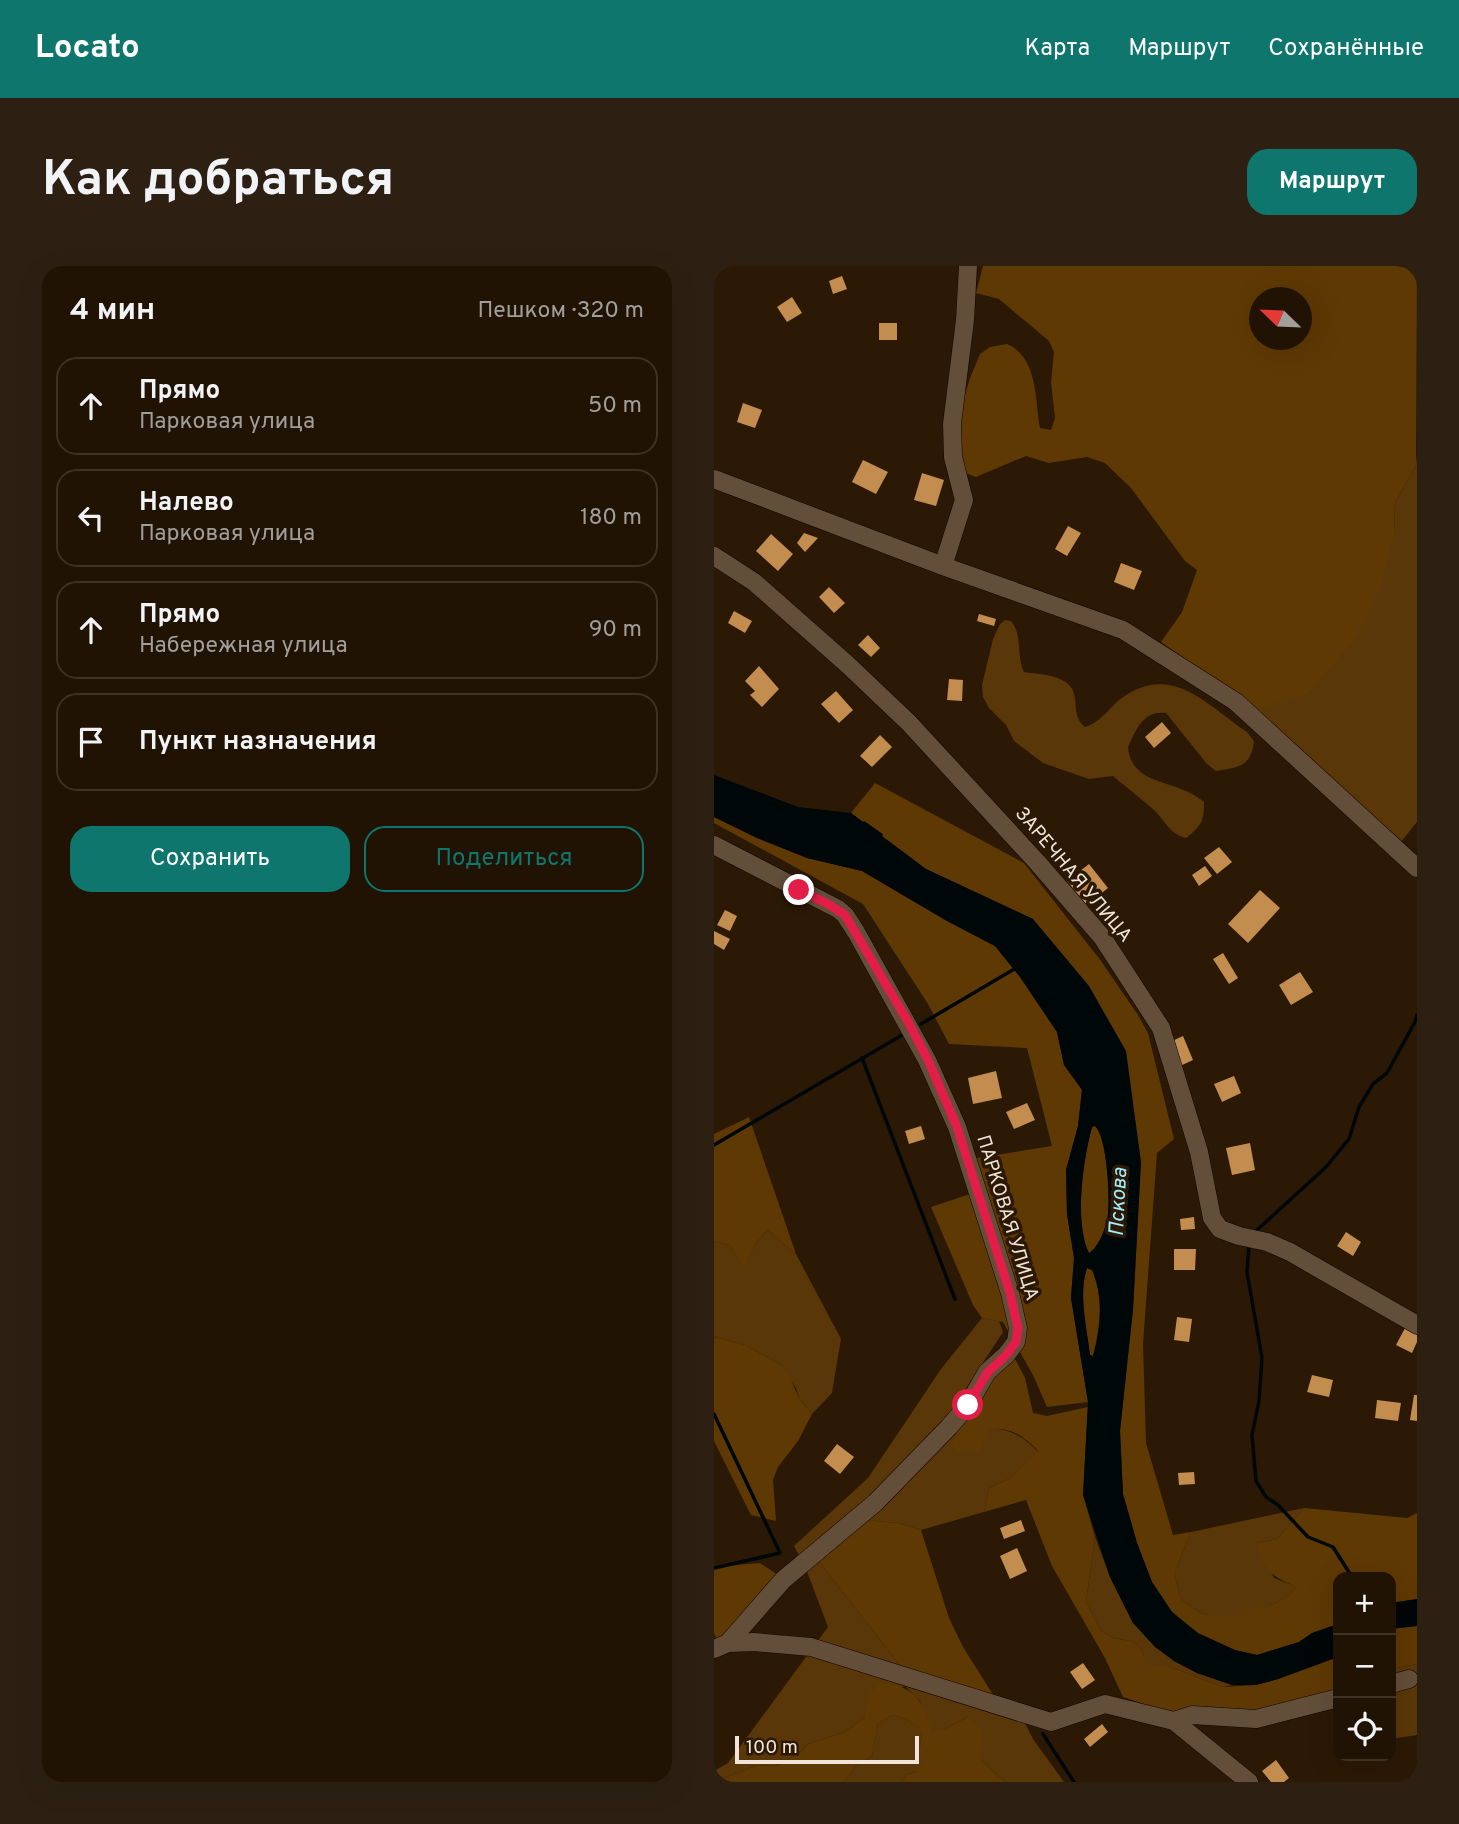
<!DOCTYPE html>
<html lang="ru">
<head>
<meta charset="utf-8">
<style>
  body { margin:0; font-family:Overpass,sans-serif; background:#2d2013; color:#f1f3f6 }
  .controls { position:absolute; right:21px; bottom:21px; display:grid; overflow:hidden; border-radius:14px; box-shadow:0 7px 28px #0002 }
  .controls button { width:63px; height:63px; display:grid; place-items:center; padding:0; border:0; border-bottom:2px solid #3d3226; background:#201304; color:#f1f3f6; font:35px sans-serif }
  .compass { position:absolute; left:535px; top:21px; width:63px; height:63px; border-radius:50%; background:#201304; box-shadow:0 7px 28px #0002; rotate:293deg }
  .scale { position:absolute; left:21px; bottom:18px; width:184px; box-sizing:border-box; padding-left:7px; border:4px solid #f1e4d8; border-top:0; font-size:19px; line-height:24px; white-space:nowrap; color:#f1e4d8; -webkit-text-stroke:5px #2b1905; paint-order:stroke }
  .stop { position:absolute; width:21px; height:21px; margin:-16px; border:5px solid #e11d48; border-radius:50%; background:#fff }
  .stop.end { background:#e11d48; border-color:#fff; box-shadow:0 2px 7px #0008 }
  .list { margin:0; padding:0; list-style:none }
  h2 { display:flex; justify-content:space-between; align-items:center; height:91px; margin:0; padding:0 28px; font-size:30px }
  h2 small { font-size:23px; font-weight:400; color:#a29e9a }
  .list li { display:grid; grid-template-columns:46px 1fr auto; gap:21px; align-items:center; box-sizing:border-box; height:98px; margin:0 14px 14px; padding:0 14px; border:2px solid #3d3226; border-radius:21px }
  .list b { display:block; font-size:26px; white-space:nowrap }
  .list p { margin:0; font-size:23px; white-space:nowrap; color:#a29e9a }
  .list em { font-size:23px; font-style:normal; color:#a29e9a }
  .actions { display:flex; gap:14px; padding:21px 28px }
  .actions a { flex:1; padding:16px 0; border:2px solid #0f766e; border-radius:21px; text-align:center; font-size:24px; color:#0f766e }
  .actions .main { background:#0f766e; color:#fff }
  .icon { flex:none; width:38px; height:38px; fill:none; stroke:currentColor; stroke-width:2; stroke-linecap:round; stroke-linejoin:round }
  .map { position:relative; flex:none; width:703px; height:1516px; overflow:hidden; border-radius:21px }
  header { display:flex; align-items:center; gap:42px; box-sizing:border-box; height:98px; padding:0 35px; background:#0f766e; color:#fff }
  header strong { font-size:33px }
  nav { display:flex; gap:38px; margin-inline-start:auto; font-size:24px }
  .intro { display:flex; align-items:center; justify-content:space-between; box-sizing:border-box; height:168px; padding:0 42px }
  h1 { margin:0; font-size:49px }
  .button { padding:18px 32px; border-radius:21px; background:#0f766e; color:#fff; font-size:24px; font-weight:700 }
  main { display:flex; gap:42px; padding:0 42px }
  aside { flex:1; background:#201304; border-radius:21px; box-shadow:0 7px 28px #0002 }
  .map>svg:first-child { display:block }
  .green { fill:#5a3708 }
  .forest { fill:#5f3903; fill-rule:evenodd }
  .water { fill:#000709; fill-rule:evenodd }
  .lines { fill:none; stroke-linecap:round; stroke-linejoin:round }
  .stream { stroke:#000709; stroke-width:3.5 }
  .building { fill:#c48d50 }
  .minor-casing { stroke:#130400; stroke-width:19 }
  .minor { stroke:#634e39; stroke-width:18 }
  .route { stroke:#e11d48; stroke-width:9 }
  .labels { text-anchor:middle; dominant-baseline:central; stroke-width:7; stroke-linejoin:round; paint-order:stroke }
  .street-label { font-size:19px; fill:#f1e4d8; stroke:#2b1905 }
  .water-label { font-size:21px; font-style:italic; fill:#a1effe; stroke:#2b1905 }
</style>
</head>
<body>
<header>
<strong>Locato</strong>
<nav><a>Карта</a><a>Маршрут</a><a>Сохранённые</a></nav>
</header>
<div class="intro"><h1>Как добраться</h1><a class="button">Маршрут</a></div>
<main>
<aside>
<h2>4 мин<small>Пешком · 320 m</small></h2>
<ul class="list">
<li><svg class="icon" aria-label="ahead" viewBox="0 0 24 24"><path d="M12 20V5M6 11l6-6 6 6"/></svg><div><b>Прямо</b><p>Парковая улица</p></div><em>50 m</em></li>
<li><svg class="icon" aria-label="left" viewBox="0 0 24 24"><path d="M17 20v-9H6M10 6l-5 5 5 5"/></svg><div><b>Налево</b><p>Парковая улица</p></div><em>180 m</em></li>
<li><svg class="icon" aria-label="ahead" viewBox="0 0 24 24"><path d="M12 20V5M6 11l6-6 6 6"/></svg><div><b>Прямо</b><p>Набережная улица</p></div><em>90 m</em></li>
<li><svg class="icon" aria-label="arrive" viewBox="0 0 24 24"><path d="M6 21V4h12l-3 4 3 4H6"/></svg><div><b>Пункт назначения</b></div></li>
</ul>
<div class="actions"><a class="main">Сохранить</a><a>Поделиться</a></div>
</aside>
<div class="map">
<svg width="703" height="1516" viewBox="0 0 703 1516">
  <rect width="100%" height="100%" fill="#2b1905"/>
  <!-- green -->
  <g class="green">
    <polygon points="703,189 703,556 686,577 534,437 680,267 681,237 702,199"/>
    <path d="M291 354 297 355C309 369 302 390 310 406 322 408 336 408 348 414 371 426 353 446 371 461 388 456 395 441 409 431 458 397 492 438 533 466L540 475C537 501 525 501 502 505L493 498 452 447C429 444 422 464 414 481 417 516 452 514 476 527 481 529 486 533 490 536 490 556 487 560 472 572 456 569 450 553 439 543 426 532 412 521 399 510L375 513 329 497 300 475 292 459 275 442 269 431 268 419 279 373 286 358Z"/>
    <polygon points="54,964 82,988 127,1073 118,1127 98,1148 85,1132 82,1122 66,1098 31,1079 0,1071 0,975 16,979 31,1002 41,978"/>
    <polygon points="268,1052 285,1055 289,1066 228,1159 154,1235 88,1295 80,1280 154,1212 227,1103"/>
    <path d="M244 1156C279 1164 299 1158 324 1186L297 1212 275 1222 270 1246 207 1264 184 1257 150 1254Z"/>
    <path d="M590 1242 563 1273 543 1277 560 1312 584 1321C568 1340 514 1357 490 1348 482 1345 474 1338 467 1333L460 1308 477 1266Z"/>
    <polygon points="381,1271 396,1311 419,1357 460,1395 483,1407 518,1419 509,1421 453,1400 432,1400 429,1387 421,1376 400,1372 387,1365 372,1336"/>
    <polygon points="103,1293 189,1403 191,1420 206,1421 310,1455 319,1473 350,1516 291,1516 266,1493 254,1451 231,1463 218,1467 206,1435 191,1420 155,1437 150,1452 131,1466 94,1478 87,1486 61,1501 44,1499 0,1516 0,1505 14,1497 114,1361 92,1303"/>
    <polygon points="703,1398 703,1469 677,1473 677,1403"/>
    <path d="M179 1449C227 1464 198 1470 208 1500L204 1505 192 1509 188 1516H130L143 1499 158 1490 164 1457Z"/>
  </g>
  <!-- forest -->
  <g class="forest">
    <path d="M269 0H703L702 199 681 237 680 267 668 319 642 372 594 427 548 442 534 437 447 376 468 346 483 304 471 295 417 222 391 197 373 191 335 197 312 190 262 211 246 205 241 184 249 135 256 112 266 88 276 81 293 78C324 91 321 134 326 162L337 164 341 152 337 116 340 86 335 75 285 33 262 27ZM545 32H587V74H545Z"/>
    <path d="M161 517 310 597 387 695 424 749 434 767 460 873 443 887 429 1078 432 1177 459 1269 477 1266 460 1308 467 1333C474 1338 482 1345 490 1348 513 1356 570 1340 583 1321 557 1310 550 1305 543 1277L563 1273 590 1242 693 1252 703 1247V1333L677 1337V1311H624V1358L598 1367 585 1376 543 1389 521 1384 484 1368 458 1346 438 1316 423 1277 409 1228 406 1165 419 1043 427 896 319 653 212 603 137 547Z"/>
    <polygon points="0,551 43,572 93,592 148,605 233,655 281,680 306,711 343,766 350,799 368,823 364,860 352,904 353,948 360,992 357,1032 374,1136 333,1141 319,1109 289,1056 268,1052 259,1039 217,941 262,926 251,894 338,880 313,782 235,778 214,738 149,638 0,557"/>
    <polygon points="35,851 82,988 54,964 41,978 31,1003 16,979 0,975 0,868"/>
    <path d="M381 860C393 871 396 930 394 948 393 960 385 981 375 988 360 954 369 896 378 861Z"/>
    <path d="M373 1002 378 1004C390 1032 386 1061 379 1090L376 1089C373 1062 364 1029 373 1002Z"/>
    <polygon points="0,1071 31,1079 66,1098 74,1107 85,1132 98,1148 84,1175 64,1201 59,1214 62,1255 37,1249 0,1175"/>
    <path d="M300 1091 311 1112 319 1147 333 1150 374 1141 369 1229 381 1271 372 1336 387 1365 400 1372 421 1376 429 1387 433 1400H453L509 1421 542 1419 564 1413 624 1391V1426L541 1447 486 1440 454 1446 409 1431 391 1392 338 1300 312 1234 270 1246 275 1222 297 1212 324 1185C310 1170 297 1161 276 1163L265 1186 241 1185 238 1180C247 1145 271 1112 300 1091Z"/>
    <polygon points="150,1254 184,1257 207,1264 235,1352 249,1381 283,1435 189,1403 103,1293"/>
    <polygon points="46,1297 64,1309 20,1365 3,1373 0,1368 0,1301"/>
    <polygon points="703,1360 703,1398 677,1403 677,1363"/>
    <path d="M168 1416C202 1422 209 1434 218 1466L231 1463 254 1451 268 1464 266 1493 291 1516H188L192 1509 204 1505 207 1500C199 1470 226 1464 179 1449L164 1457 158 1490 143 1499 130 1516H0L44 1499 61 1501 87 1486 94 1478 131 1466 150 1452 156 1427Z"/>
  </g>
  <!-- water -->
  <g class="water">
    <path d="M0 509 84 541 137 547 212 603 319 653 375 720 412 785 427 896 419 1043 406 1165 409 1228 423 1277 438 1316 458 1346 484 1367 521 1384 543 1389 585 1376 598 1367 624 1358V1391L564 1413 542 1419H518L483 1407 460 1395 441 1381 419 1357 396 1311 369 1229 374 1136 357 1032 360 992 353 948 352 904 364 860 368 824 350 799 343 766 306 711 281 680 233 655 148 605 93 592 43 572 0 551ZM381 860C393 871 396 930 394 948 393 960 385 981 375 987 360 957 369 894 378 861ZM373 1002 378 1004C390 1031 387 1062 379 1090L376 1089C373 1062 364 1028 373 1002Z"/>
    <polygon points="703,1333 703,1360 677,1363 677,1337"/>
  </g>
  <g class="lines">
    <!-- stream -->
    <g class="stream">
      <polyline points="150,557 167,569"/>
      <polyline points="207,758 302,702"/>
      <polyline points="148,792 241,1033"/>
      <polyline points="0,879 190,768"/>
      <polyline points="542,965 612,901 635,873 645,841 659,818 673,807 701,756 703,749"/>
      <polyline points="535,980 533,1006 548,1092 545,1135 538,1169 542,1215 552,1231 564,1239 594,1271 619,1281 638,1311"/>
      <polyline points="0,1148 66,1287 0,1302"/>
      <polyline points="329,1468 360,1516"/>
    </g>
  </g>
  <!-- building -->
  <g class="building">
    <polygon points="128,10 133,23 119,28 115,15"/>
    <polygon points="78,31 88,47 73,56 63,41"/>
    <rect x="165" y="57" width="18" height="17"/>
    <polygon points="29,137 48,144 41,162 23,156"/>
    <polygon points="149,194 174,206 162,228 138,216"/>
    <polygon points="208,207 230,214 222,240 200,234"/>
    <polygon points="354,260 367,267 353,290 341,283"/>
    <polygon points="90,267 104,272 91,286 83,277"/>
    <polygon points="57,268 79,288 64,305 42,285"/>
    <polygon points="407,297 428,305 420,324 400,316"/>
    <polygon points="115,321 131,337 120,347 105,331"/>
    <polygon points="20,345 38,355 31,367 14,357"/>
    <polygon points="265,348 282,353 280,360 263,355"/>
    <polygon points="154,369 166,382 157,391 144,379"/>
    <polygon points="45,400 65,423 48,441 36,429 41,425 31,415"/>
    <polygon points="235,413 249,414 248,435 233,434"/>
    <polygon points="122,425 139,444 125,457 107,438"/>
    <polygon points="448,456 457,467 440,482 431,471"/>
    <polygon points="166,469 178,481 158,501 146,490"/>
    <polygon points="505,581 518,596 503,608 490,592"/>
    <polygon points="375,598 394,622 373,639 353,615"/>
    <polygon points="491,600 498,610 485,620 478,609"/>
    <polygon points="546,624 566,642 534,677 514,658"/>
    <polygon points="11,644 23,650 16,665 3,659"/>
    <polygon points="0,665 16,673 10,684 0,678"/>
    <polygon points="509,687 524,712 515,718 499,693"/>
    <polygon points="586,706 599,726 577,739 565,719"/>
    <polygon points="469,770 479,794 466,800 456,776"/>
    <polygon points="282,805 288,832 259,838 254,812"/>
    <polygon points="520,810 527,827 508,836 500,818"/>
    <polygon points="313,837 321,854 300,863 292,846"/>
    <polygon points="207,860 211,873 195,878 191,865"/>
    <polygon points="536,877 541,904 518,909 512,882"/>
    <polygon points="480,951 481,963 467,964 466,953"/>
    <polygon points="632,966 647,976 639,990 623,980"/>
    <polygon points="460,983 482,983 481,1004 460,1004"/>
    <polygon points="463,1051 478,1053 475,1076 460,1074"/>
    <polygon points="691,1062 703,1069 703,1076 698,1087 682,1079"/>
    <polygon points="598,1109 619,1114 615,1131 593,1126"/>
    <polygon points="700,1129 703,1129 703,1155 696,1154"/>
    <polygon points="663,1134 687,1137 684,1155 661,1152"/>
    <polygon points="123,1178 140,1191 126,1208 110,1195"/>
    <polygon points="480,1206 481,1218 465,1219 464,1207"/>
    <polygon points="307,1254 311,1265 290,1273 286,1262"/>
    <polygon points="303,1282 313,1305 296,1313 286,1290"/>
    <polygon points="369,1397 381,1414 368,1423 356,1406"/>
    <polygon points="388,1458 394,1466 376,1481 370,1473"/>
    <polygon points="562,1494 575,1512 570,1516 557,1516 548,1505"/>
  </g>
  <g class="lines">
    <!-- minor casing -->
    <g class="minor-casing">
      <g id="minor">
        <polyline points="0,213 229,300 409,364 522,436 703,602"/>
        <polyline points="0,290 40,316 134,399 195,457 323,596 388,671 447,762 485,886 498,952 506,963 525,970 553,976 576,986 703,1059"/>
        <polyline points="229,300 250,234 239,191 238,158 251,54 254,0"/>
        <polyline points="0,579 124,643 131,649 142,666 213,794 243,861 296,1027 304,1062 302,1076 292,1089 273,1106 254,1139 235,1161 161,1237 69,1314 14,1377 0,1383"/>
        <polyline points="14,1377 40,1376 97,1381 337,1456 391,1438 460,1455 535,1516"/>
        <polyline points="677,1418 695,1413"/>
        <polyline points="460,1455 478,1449 542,1453 624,1432"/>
      </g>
    </g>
    <!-- minor -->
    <use href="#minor" class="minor"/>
  </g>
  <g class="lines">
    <!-- route -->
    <polyline class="route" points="85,624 114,638 131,649 193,754 214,794 243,861 296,1027 304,1062 302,1076 292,1089 273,1107 254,1139"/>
  </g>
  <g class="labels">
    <!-- street labels -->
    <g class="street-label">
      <text transform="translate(359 609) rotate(50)">ЗАРЕЧНАЯ УЛИЦА</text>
      <text transform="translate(293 952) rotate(73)">ПАРКОВАЯ УЛИЦА</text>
    </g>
    <!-- water labels -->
    <g class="water-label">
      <text transform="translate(405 936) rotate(-87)">Пскова</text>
    </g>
  </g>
</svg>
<div class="controls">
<button>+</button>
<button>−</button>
<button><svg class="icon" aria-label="locate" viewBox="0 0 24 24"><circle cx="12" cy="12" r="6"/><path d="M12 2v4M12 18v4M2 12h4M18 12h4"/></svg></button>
</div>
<svg class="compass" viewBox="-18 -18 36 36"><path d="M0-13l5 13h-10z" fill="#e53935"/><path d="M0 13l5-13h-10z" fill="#a29e9a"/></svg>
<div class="scale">100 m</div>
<div class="stop" style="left:254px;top:1139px"></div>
<div class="stop end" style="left:85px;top:624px"></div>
</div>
</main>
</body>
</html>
